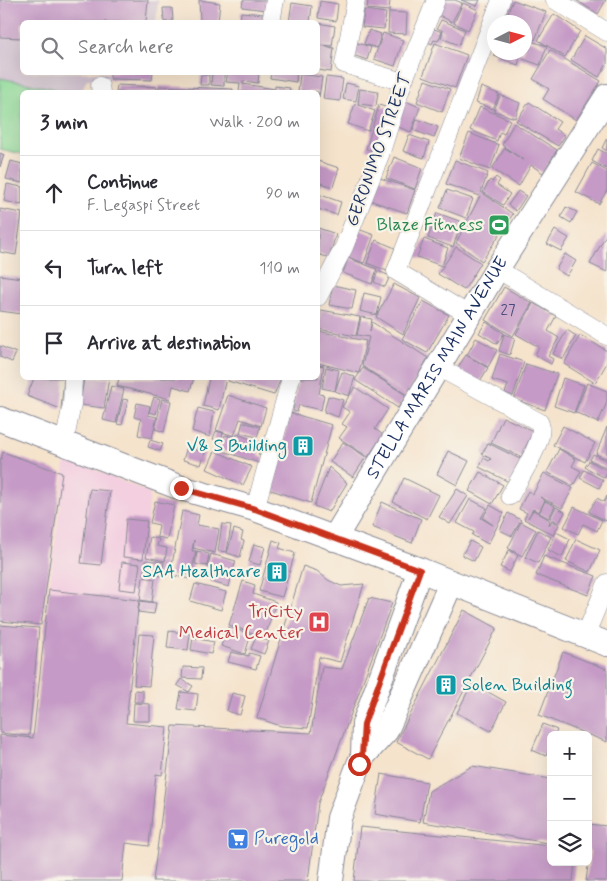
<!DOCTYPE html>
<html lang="en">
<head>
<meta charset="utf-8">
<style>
  body { margin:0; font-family:Mynerve,sans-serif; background:#f7f7f7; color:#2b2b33 }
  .controls { position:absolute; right:15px; bottom:15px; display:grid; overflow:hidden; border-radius:8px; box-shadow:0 5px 20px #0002 }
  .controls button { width:45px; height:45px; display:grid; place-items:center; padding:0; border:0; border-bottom:1px solid #e1e1e2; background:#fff; color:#2b2b33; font:25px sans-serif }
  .compass { position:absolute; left:487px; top:15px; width:45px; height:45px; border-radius:50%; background:#fff; box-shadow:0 5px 20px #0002; rotate:84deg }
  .stop { position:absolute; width:15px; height:15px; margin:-11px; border:4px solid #c8321e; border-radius:50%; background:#fff }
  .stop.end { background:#c8321e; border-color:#fff; box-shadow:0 1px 5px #0008 }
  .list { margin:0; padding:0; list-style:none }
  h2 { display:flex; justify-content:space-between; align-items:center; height:65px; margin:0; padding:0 20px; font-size:21px }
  h2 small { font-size:16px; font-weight:400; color:#7c7c81 }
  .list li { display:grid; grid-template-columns:32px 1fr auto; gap:15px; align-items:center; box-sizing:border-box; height:75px; padding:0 20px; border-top:1px solid #e1e1e2 }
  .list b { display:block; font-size:19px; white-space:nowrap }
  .list p { margin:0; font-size:16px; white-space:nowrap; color:#7c7c81 }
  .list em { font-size:16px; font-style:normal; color:#7c7c81 }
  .icon { flex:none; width:28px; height:28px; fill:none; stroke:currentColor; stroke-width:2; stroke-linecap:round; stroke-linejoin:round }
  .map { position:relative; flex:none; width:607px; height:881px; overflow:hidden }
  .search { position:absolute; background:#fff; box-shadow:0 5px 20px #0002; left:20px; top:20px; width:300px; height:55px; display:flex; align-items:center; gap:12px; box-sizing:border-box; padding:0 18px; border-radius:8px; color:#7c7c81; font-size:19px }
  .panel { position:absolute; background:#fff; box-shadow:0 5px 20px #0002; left:20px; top:90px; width:300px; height:290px; border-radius:8px }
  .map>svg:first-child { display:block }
  .built { fill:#f3cfe0 }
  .industrial { fill:#cfbdcf }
  .green { fill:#8dd997; stroke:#54847a }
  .building { fill:#c59ac6 }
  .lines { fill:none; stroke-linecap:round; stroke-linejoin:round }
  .street-casing { stroke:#888995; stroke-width:19 }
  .secondary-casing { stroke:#888995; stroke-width:26 }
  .street { stroke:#fff; stroke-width:18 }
  .secondary { stroke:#fff; stroke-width:24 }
  .route { stroke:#c8321e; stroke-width:6 }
  .labels { text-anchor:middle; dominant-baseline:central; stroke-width:4.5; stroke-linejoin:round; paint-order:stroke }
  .number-label { font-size:15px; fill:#464a78 }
  .street-label { font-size:18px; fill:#1b2f5e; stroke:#f7f3e8 }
  .leisure-label { font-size:18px; fill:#27864d; stroke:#f7f3e8; text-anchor:end }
  .culture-label { font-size:18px; fill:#0d838f; stroke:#f7f3e8; text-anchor:end }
  .health-label { font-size:18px; fill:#be3a42; stroke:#f7f3e8; text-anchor:end }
  .shop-label { font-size:18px; fill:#366cbe; stroke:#f7f3e8; text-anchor:start }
</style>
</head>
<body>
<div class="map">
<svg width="607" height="881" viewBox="0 0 607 881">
  <rect width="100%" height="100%" fill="#f7f3e8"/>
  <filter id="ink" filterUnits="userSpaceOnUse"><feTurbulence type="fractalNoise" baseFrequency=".02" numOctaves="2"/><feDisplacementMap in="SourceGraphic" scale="10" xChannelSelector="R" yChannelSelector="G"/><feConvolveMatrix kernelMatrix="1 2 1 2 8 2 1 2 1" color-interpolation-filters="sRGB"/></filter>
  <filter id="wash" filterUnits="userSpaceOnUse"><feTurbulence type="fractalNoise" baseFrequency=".0096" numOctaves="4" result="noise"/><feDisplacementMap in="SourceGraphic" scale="20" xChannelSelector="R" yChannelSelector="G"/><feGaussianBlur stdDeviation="1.12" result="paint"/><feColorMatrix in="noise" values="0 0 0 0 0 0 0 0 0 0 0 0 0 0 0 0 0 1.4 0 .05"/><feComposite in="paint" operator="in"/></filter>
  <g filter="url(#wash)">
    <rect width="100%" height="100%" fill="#f5e3cc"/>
    <!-- built -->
    <polygon class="built" points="66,457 150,493 139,600 49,590"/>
    <!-- industrial -->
    <polygon class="industrial" points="0,0 158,0 156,22 22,22 22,72 154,73 153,81 87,79 81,92 71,92 0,78"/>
    <!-- green -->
    <polygon class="green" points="0,78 71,92 22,92 22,154 0,149"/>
    <g id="blocks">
      <!-- building -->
      <g class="building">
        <polygon points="0,0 148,0 146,22 22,22 22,38 0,37"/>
        <polygon points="199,0 220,3 218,22 200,22"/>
        <polygon points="243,0 267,0 266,10 242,7"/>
        <polygon points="368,0 390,0 389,11 367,9"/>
        <polygon points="442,0 455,0 462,3 452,22 435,13"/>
        <polygon points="461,0 480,0 477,6"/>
        <polygon points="513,0 546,12 535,40 524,36 524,22 504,22"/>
        <polygon points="576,0 606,0 598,14"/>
        <polygon points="320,1 338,4 336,21 318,18"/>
        <polygon points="292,3 312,6 310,22 289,22"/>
        <polygon points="463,3 478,10 468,30 454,23"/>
        <polygon points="163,8 172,8 173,21 164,22"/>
        <polygon points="364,10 386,13 384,29 362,27"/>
        <polygon points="241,12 264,14 263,22 240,22"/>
        <polygon points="389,12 407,13 406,34 388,33"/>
        <polygon points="554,14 580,31 565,57 538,40"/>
        <polygon points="441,20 465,30 459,45 441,38 443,31 437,28"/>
        <polygon points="318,23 335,26 332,46 320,45 334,48 331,72 318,70"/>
        <polygon points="429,27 442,32 438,41 434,40 432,44 424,40"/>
        <polygon points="369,30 381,34 377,48 364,44"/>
        <polygon points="383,33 403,40 395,66 374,59"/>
        <polygon points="585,36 607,49 607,64 599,77 571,60"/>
        <polygon points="524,39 547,46 540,65 520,58 518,65 494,56 495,52 524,52"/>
        <polygon points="357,43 371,47 367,60 353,55"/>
        <polygon points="435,43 467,55 455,88 423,76"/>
        <polygon points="550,50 601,81 576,120 543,99 549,89 533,79"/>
        <polygon points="110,72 153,72 152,80 110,79"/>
        <polygon points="212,72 224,72 224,86 211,85"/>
        <polygon points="228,72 259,72 258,83 243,81 243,84 275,89 275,86 290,88 289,92 239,92 240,83 226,82"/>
        <polygon points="271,72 297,72 296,82 270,78"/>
        <polygon points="300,74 322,77 319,97 318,92 298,92"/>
        <polygon points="201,75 209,75 209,85 200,85"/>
        <polygon points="326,77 343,79 340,101 323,99"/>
        <polygon points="425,80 450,89 442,112 417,102"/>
        <polygon points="346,83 359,86 356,101 343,99"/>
        <polygon points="117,85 157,87 156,92 116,92"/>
        <polygon points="159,86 233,89 232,92 158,92"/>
        <polygon points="481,87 499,94 493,109 476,103"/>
        <polygon points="360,89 378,92 376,106 358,104"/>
        <polygon points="500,95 520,103 515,118 494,111"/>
        <polygon points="403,100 420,107 411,132 393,125"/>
        <polygon points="529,102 560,122 555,129 565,136 558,146 516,121"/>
        <polygon points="355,104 375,111 368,131 348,124"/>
        <polygon points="379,105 388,108 374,151 366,149"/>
        <polygon points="480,107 510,120 504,134 500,132 497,141 470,130"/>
        <polygon points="417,119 438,127 434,138 413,130"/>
        <polygon points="514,123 557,150 543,173 531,165 519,186 492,169 505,148 523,160 502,145"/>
        <polygon points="469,133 499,145 490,170 459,158"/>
        <polygon points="409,135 429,142 424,158 403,151"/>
        <polygon points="607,138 607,151 602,148"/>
        <polygon points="598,149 607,154 607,169 592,161"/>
        <polygon points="0,153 4,155 0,167"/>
        <polygon points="394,157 422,168 415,189 386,178"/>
        <polygon points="455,160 488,173 481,192 513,214 482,261 456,243 480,196 446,184"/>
        <polygon points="11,161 22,164 22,183 6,179"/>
        <polygon points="318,161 339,168 333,187 321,183 320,187 318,187"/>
        <polygon points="592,163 607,171 607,190 599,204 576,192"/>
        <polygon points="377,177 415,190 407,213 369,200"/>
        <polygon points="496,177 500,180 497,185 510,194 503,205 483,192 490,180 492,182"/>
        <polygon points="7,184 22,187 22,205 4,201"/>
        <polygon points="447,190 473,199 466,218 440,208"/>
        <polygon points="518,191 526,196 516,211 508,205"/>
        <polygon points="318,194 341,202 337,215 318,209"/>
        <polygon points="566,207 577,212 571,223 561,217"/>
        <polygon points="0,209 22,213 16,255 0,252"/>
        <polygon points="437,213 462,222 453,247 428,238"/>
        <polygon points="318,228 336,234 329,258 318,254"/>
        <polygon points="358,229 374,235 364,263 348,257"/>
        <polygon points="555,230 569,238 561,251 547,244"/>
        <polygon points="607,233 607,272 590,264"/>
        <polygon points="424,239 448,248 442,266 417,257"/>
        <polygon points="376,240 395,248 387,271 367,263"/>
        <polygon points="456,247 481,263 464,290 438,274"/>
        <polygon points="565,254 576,261 567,276 556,269"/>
        <polygon points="348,258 377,269 372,284 343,273"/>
        <polygon points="378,271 390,276 385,287 374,282"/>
        <polygon points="0,275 22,278 22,314 0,311"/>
        <polygon points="394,284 420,298 403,334 376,317"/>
        <polygon points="333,285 356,290 352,309 329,305"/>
        <polygon points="504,287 532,303 513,336 485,320"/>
        <polygon points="364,293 381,297 377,315 360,311"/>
        <polygon points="423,301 449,315 427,353 402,339"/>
        <polygon points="533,303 556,316 548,331 559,338 548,356 553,359 551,364 535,355 539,347 516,334"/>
        <polygon points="321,310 360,317 356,336 318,329"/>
        <polygon points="361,317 372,319 370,331 372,322 428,358 407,395 362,366 369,337 357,335"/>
        <polygon points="486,322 504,333 497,344 479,333"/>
        <polygon points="567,330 576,336 563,359 553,354"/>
        <polygon points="318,331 366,341 359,373 318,363"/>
        <polygon points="504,334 515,338 510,355 499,351"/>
        <polygon points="580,335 607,351 607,363 595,383 564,364"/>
        <polygon points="476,338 497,350 488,367 467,355"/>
        <polygon points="0,346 16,353 12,362 0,357"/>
        <polygon points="500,354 524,362 513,396 505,393 508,385 492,380"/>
        <polygon points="466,355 488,368 477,386 455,372"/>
        <polygon points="526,364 557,374 545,410 514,399"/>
        <polygon points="318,365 324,366 319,394 324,395 321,410 299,405 297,412 293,411 298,378 318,378"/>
        <polygon points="326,367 339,370 335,391 322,388"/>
        <polygon points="363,368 406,395 398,408 355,380"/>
        <polygon points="342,372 355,377 349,396 335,391"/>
        <polygon points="34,378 64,378 61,409 27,396"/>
        <polygon points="84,378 109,378 104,408 80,405"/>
        <polygon points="119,378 194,378 190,391 173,386 170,399 117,386"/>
        <polygon points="209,378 226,378 219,410 203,406"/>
        <polygon points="229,378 281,378 274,395 228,381"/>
        <polygon points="563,378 584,385 574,413 554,406"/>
        <polygon points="587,383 607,391 607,402 598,423 575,412"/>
        <polygon points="111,386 124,389 116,423 103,420"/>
        <polygon points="355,387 388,409 375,429 383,435 368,457 339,438 347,427 342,424 350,412 342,407"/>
        <polygon points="228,395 266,408 261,426 240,419 234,436 216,430"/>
        <polygon points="328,396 343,400 338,417 324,412"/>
        <polygon points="154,397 160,399 156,414 149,412"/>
        <polygon points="123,399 128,400 122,425 117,424"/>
        <polygon points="162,399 171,401 164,432 155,429"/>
        <polygon points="137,403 150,406 148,415 157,417 152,438 138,435 141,419 134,417"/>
        <polygon points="198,408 214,412 210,437 192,431"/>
        <polygon points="291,413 332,425 311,503 268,489"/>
        <polygon points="503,417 533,431 521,457 491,443"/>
        <polygon points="243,422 260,427 257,437 240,433"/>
        <polygon points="563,426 595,443 585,462 553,445"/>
        <polygon points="607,427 607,459 596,454"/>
        <polygon points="216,431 223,433 220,442 213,439"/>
        <polygon points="237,434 262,443 258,455 264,457 262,464 220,450 225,435 236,438"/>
        <polygon points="150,440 163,444 160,451 148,447"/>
        <polygon points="343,442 366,457 353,477 330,462"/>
        <polygon points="488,443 522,460 511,483 479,467 484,458 489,461 491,459 482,454"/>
        <polygon points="187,447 205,453 201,465 183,460"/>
        <polygon points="559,449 576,459 572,466 581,471 573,486 547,472"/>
        <polygon points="215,451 252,467 243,485 207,469"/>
        <polygon points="448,451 469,461 457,485 437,474"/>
        <polygon points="3,452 62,473 41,625 0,621 0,463"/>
        <polygon points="593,454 607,461 607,468 590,460"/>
        <polygon points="589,461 607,470 605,478 585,467"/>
        <polygon points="329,467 347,483 329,512 314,506"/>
        <polygon points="584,470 603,480 599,488 580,478"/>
        <polygon points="480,472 503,485 492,504 469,491"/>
        <polygon points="544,473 573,488 562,508 540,497 545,500 539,512 533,509 528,518 533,510 550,520 549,526 552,520 559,525 553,535 524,519 527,513 519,509 528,491 533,494"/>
        <polygon points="404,478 439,495 427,519 393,502"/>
        <polygon points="90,489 110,491 101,565 81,563"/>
        <polygon points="457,489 468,496 450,524 439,517"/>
        <polygon points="607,496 607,519 606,521 589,512 597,498 604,502"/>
        <polygon points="470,499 487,508 481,518 493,525 483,518 490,505 504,513 488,544 472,535 474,532 457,523"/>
        <polygon points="155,501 174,505 167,539 157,537 159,525 150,523"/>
        <polygon points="545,501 555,506 549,518 539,513"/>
        <polygon points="382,502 421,519 412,543 372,527"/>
        <polygon points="556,507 565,512 559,523 550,518"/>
        <polygon points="574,507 602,520 597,531 583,524 578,534 564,527"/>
        <polygon points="182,511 199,515 197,525 219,529 215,553 193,548 194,540 192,551 196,551 190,579 170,575"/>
        <polygon points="508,513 521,520 512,536 500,530"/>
        <polygon points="126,519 147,521 143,559 123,557"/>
        <polygon points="521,522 536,530 522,556 508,548"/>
        <polygon points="222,524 231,525 227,552 218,551"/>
        <polygon points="234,529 243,532 241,540 244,541 240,557 227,553"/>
        <polygon points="538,530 551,537 538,563 525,557"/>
        <polygon points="556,532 570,539 562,557 548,550"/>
        <polygon points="150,537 159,539 157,546 167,548 165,561 146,557"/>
        <polygon points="576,539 600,550 590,572 566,561"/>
        <polygon points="273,540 281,543 279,548 295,553 282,597 259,591"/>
        <polygon points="470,541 481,547 474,561 462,555"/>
        <polygon points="254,544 265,547 260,565 249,562"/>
        <polygon points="509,550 518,555 510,572 500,567"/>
        <polygon points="197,551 209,554 207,566 195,564"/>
        <polygon points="211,554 236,561 232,573 207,567"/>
        <polygon points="544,556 596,576 588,595 536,575"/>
        <polygon points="146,560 164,562 162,576 144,574"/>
        <polygon points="122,562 140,564 136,591 119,589"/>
        <polygon points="303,566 317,571 328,580 341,586 364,584 340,662 319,657 308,728 281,726 257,718"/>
        <polygon points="213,574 231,578 229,587 211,582"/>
        <polygon points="143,577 155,579 152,602 140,600"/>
        <polygon points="243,581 255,585 253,594 276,602 265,637 229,625"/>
        <polygon points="195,584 226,592 221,610 190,601"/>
        <polygon points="49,590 139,600 126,723 167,727 162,775 156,774 149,846 126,843 122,881 0,881 0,735 33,738"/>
        <polygon points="369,598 392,603 318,803 308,881 153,881 173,726 311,733 322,667 342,669"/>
        <polygon points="140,601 156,603 154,614 138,612"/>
        <polygon points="464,610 497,628 428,759 396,742"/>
        <polygon points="0,625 39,628 29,736 0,733"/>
        <polygon points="228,627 251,634 245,654 221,646"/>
        <polygon points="169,631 190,634 188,650 167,648"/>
        <polygon points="139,634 154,635 149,686 134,685"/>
        <polygon points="256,637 269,641 264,654 251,649"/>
        <polygon points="193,638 214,642 211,654 191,650"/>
        <polygon points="231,652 249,656 249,653 260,656 256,669 228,662"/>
        <polygon points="563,652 607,669 607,742 539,715"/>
        <polygon points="183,667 202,668 201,679 182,678"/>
        <polygon points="181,679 193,686 189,692 177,685"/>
        <polygon points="472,683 506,702 491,731 457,713"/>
        <polygon points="135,690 143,691 143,702 134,702"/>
        <polygon points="181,692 198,694 196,711 178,709"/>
        <polygon points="232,693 245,696 240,715 227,711"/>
        <polygon points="134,703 150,704 150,721 133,721"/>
        <polygon points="543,724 557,730 555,735 551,735 551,745 546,756 532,750"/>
        <polygon points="472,766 551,779 551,834 548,843 423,822 429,791"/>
        <polygon points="381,774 427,782 420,822 375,814"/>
        <polygon points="588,824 607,826 607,881 586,881 590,851 588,850"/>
        <polygon points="360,827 551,846 551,862 575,862 573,881 354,881"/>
      </g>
    </g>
  </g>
  <g filter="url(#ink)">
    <use href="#blocks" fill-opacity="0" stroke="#888995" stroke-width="1"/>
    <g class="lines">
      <!-- street casing -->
      <g class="street-casing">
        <g id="street">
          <polyline points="356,0 344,64 403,82"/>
          <polyline points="555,0 607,32"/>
          <polyline points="271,22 275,0"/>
          <polyline points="100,86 101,92"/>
          <polyline points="497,269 607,336"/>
          <polyline points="318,297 344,247 380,155 403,82 436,0"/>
          <polyline points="469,315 396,271 501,0"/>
          <path d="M438 367 539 422C548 437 518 480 510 496"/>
          <polyline points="64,444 72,404 73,378"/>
          <polyline points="255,509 291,378"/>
          <polyline points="585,636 607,583"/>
        </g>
      </g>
      <!-- secondary casing -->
      <g class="secondary-casing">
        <g id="secondary">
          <polyline points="0,419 181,488 255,509 420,570 607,644"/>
          <path id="s1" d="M334 539 497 269 607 96"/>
          <polyline points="363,756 364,724 420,570"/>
          <polyline points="331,881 339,818 359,764 363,756 386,731 451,583"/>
        </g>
      </g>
      <!-- street -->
      <use href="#street" class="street"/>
      <!-- secondary -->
      <use href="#secondary" class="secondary"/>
    </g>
  </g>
  <g class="lines" filter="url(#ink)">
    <!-- route -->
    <polyline class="route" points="181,488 255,509 420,570 364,724 362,756 359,764"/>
  </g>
  <!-- icons -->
  <defs>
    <g id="stadium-square" transform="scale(1.125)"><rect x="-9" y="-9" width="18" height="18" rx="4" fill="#2e9e5b" stroke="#f7f3e8"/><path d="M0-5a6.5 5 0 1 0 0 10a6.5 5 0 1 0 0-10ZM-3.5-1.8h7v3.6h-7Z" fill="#fff"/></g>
    <g id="building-square" transform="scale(1.125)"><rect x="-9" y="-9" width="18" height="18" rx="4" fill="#0f9aa8" stroke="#f7f3e8"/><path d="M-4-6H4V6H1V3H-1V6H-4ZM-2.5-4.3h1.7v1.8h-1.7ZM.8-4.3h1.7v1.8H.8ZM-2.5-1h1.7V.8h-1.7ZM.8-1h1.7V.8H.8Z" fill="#fff"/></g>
    <g id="hospital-square" transform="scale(1.125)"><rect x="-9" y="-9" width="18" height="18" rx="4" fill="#e0444e" stroke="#f7f3e8"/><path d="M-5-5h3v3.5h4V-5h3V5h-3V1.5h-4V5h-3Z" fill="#fff"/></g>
    <g id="supermarket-square" transform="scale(1.125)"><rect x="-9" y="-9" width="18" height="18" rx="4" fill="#3f7fe0" stroke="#f7f3e8"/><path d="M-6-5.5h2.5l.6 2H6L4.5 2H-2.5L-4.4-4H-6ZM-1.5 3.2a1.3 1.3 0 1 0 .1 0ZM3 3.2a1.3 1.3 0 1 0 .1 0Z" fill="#fff"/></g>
  </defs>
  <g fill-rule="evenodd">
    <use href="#stadium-square" x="499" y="225"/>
    <use href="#building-square" x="303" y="446"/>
    <use href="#building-square" x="277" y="572"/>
    <use href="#hospital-square" x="319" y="622"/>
    <use href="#building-square" x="446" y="685"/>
    <use href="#supermarket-square" x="238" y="839"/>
  </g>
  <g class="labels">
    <!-- number labels -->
    <g class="number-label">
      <text x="508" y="311">27</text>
    </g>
    <!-- street labels -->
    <g class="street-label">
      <text transform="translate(379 150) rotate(-70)">GERONIMO STREET</text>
      <text stroke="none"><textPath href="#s1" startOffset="200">STELLA MARIS MAIN AVENUE</textPath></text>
    </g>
    <!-- leisure labels -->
    <g class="leisure-label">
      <text x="483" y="225">Blaze Fitness</text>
    </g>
    <!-- culture labels -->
    <g class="culture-label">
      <text x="287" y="446">V&amp; S Building</text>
      <text x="261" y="572">SAA Healthcare</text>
      <text x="462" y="685" text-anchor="start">Solen Building</text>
    </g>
    <!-- health labels -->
    <g class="health-label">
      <text x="303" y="612">TriCity<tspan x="303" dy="21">Medical Center</tspan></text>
    </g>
    <!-- shop labels -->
    <g class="shop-label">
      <text x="254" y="839">Puregold</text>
    </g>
  </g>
</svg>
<div class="controls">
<button>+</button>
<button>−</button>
<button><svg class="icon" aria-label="layers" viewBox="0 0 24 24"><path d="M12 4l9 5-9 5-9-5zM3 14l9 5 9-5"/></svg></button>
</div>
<svg class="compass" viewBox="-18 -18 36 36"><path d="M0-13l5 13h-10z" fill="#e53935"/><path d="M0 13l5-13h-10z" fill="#7c7c81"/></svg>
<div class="stop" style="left:359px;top:764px"></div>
<div class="stop end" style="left:181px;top:488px"></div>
<div class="search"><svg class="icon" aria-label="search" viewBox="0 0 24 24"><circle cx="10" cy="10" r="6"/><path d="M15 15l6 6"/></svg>Search here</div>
<section class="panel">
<h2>3 min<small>Walk · 200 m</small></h2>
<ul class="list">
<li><svg class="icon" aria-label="ahead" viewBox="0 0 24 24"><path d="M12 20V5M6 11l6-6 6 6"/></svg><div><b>Continue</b><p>F. Legaspi Street</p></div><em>90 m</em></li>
<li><svg class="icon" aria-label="left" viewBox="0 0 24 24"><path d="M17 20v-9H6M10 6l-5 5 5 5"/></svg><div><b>Turn left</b></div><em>110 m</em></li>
<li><svg class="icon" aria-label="arrive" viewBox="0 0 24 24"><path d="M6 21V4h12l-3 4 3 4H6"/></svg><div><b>Arrive at destination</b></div></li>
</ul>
</section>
</div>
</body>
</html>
